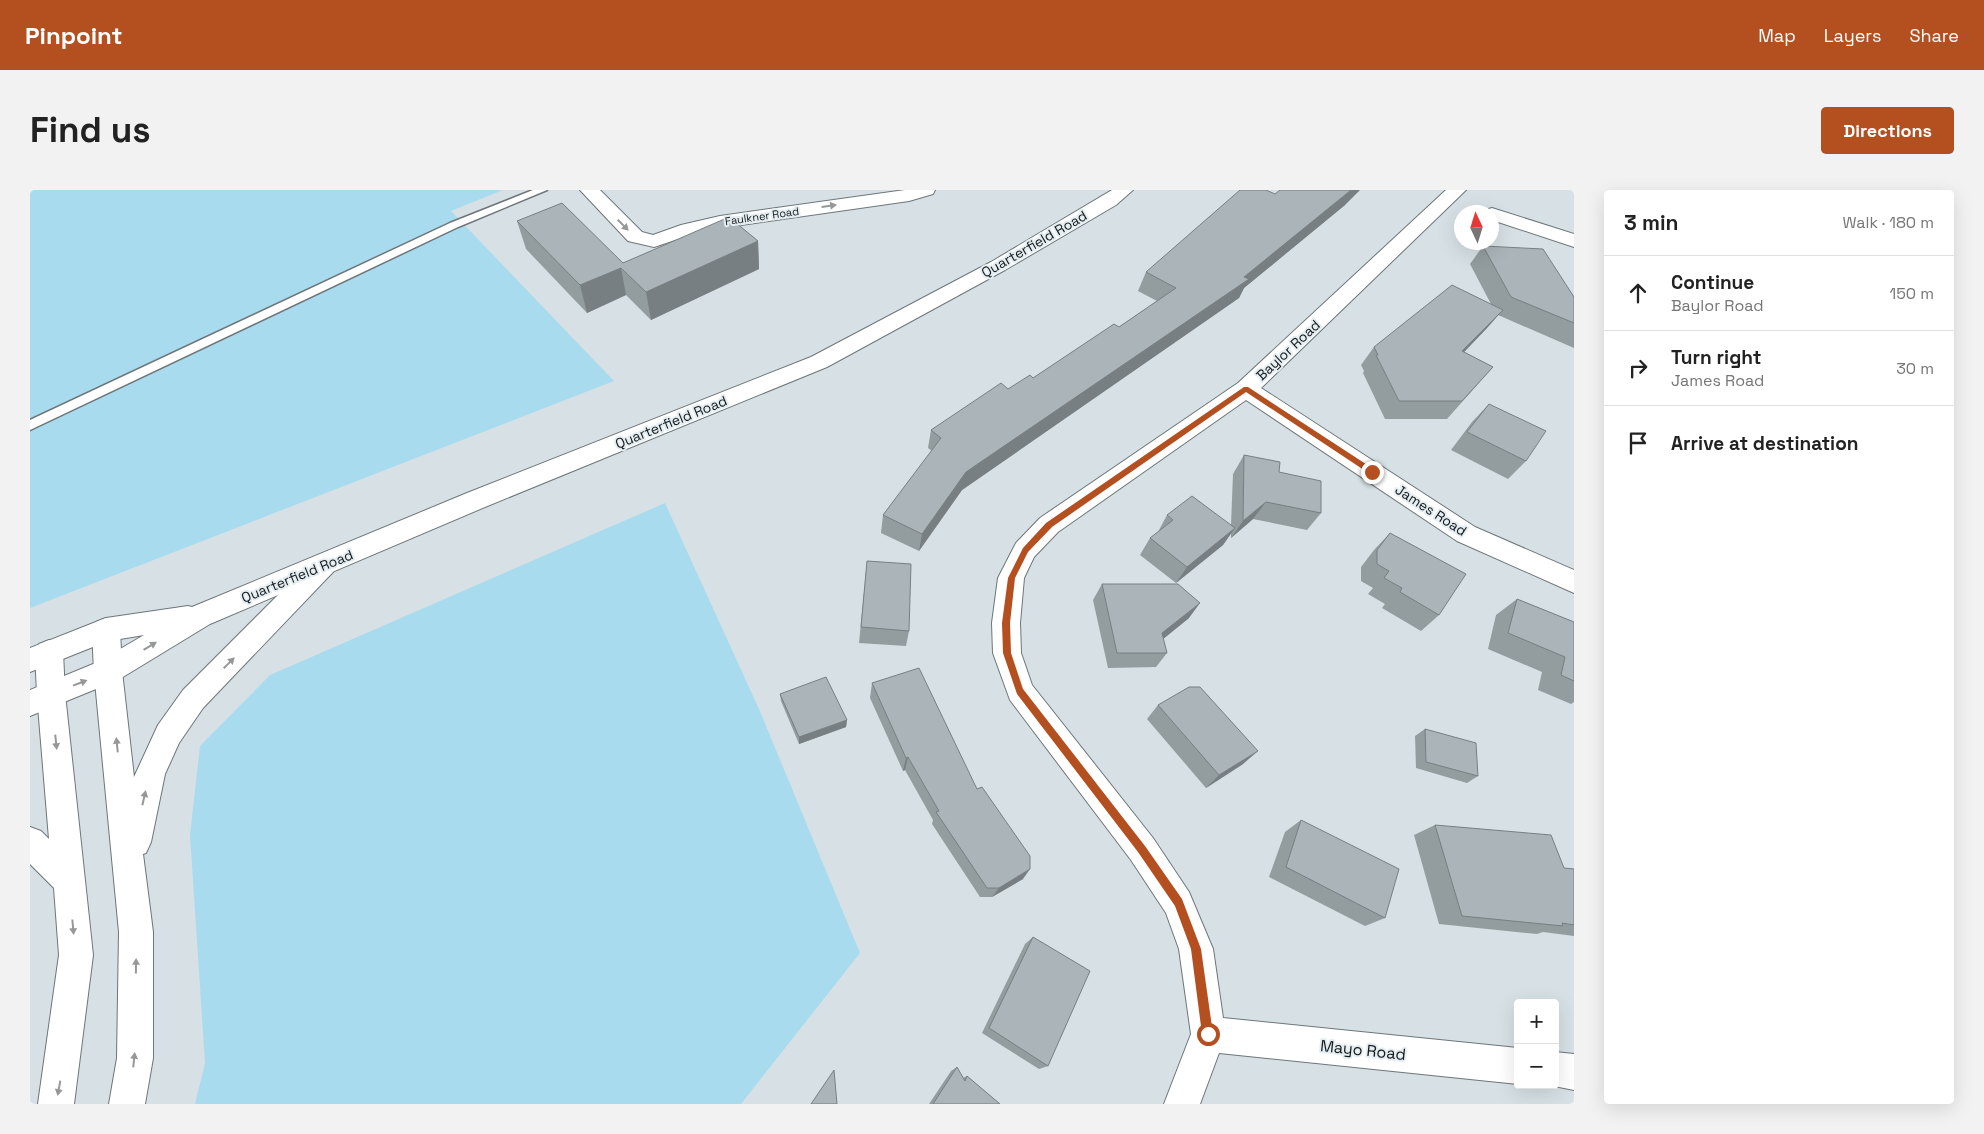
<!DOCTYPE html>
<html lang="en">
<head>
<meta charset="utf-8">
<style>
  body { margin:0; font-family:"Space Grotesk",sans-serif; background:#f2f2f2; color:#222 }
  .controls { position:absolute; right:15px; bottom:15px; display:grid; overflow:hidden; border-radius:5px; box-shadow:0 5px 20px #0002 }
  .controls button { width:45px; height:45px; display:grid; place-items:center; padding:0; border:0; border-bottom:1px solid #e0e0e0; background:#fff; color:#222; font:25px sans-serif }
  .compass { position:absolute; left:1424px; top:15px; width:45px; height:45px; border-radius:50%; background:#fff; box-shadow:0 5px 20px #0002; rotate:356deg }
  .stop { position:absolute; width:15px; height:15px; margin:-11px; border:4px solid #b44f1f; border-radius:50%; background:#fff }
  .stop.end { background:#b44f1f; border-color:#fff; box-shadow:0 1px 5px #0008 }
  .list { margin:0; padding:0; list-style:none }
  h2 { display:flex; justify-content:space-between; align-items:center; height:65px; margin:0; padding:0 20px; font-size:21px }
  h2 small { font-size:16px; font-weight:400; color:#767676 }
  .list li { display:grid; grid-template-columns:32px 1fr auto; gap:15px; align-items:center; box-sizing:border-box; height:75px; padding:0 20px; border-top:1px solid #e0e0e0 }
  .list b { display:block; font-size:19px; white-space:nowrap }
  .list p { margin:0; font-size:16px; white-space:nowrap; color:#767676 }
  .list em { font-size:16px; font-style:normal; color:#767676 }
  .icon { flex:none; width:28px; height:28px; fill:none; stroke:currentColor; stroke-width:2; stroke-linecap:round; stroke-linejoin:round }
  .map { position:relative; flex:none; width:1544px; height:914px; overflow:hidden; border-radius:5px }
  header { display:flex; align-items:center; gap:30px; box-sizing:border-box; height:70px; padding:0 25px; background:#b44f1f; color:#fff }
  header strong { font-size:24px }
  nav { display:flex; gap:28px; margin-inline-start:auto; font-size:18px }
  .intro { display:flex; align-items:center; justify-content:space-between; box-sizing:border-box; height:120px; padding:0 30px }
  h1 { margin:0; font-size:35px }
  .button { padding:12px 22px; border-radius:5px; background:#b44f1f; color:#fff; font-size:18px; font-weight:700 }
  main { display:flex; gap:30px; padding:0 30px }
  aside { flex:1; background:#fff; border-radius:5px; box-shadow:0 5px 20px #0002 }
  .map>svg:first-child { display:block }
  .green { fill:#a9dbef }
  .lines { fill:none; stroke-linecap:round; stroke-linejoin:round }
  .lane-casing { stroke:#6d7679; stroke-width:3 }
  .street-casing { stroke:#6d7679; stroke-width:2 }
  .secondary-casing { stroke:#6d7679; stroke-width:2 }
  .highway-casing { stroke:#6d7679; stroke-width:2 }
  .lane { fill:#fff; fill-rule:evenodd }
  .street { fill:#fff; fill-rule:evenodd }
  .secondary { fill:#fff; fill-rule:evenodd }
  .highway { fill:#fff; fill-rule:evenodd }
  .wall { fill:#939c9f }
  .shaded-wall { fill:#787f82 }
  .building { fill:#abb5b9; stroke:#787f82 }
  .oneway { fill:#969798 }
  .route { fill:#b44f1f }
  .labels { text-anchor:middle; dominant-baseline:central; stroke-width:4; stroke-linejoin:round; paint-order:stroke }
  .far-street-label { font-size:11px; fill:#15181a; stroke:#e4eef2 }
  .street-label { font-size:14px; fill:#15181a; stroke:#e4eef2 }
  .near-street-label { font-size:16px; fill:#15181a; stroke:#e4eef2 }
</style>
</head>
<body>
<header>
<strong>Pinpoint</strong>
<nav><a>Map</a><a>Layers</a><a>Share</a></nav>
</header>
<div class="intro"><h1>Find us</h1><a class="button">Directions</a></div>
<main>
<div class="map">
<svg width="1544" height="914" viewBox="0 0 1544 914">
  <rect width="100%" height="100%" fill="#d7e1e5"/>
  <!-- green -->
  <g class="green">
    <polygon points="0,0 473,0 421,21 584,191 0,418"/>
    <polygon points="635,313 729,519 830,763 711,914 165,914 175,873 160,645 170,556 240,485"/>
  </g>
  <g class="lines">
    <!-- lane casing -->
    <g class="lane-casing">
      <polygon id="lane" points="503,0 517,0 428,37 0,240 0,230 420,33"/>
    </g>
    <!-- street casing -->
    <g class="street-casing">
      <g id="street">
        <polygon points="550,0 570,0 612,42 623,45 651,35 690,26 875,0 905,0 903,4 879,11 690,38 663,44 624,57 598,51"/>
        <polygon points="1416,0 1436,0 1231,198 1445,337 1544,380 1544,403 1427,351 1216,210 1028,342 1004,367 994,388 990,433 991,463 1002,495 1123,648 1159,702 1183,759 1193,828 1488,858 1488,894 1189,863 1170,914 1134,914 1161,844 1149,759 1136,723 1101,670 980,510 963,463 962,433 968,388 986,353 1010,328 1208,193"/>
        <polygon points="1462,18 1544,44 1544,57 1462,30 1462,22 1453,22 1455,20"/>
        <polygon points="1525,862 1544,864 1544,900 1519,895 1525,895"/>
      </g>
    </g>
    <!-- secondary casing -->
    <g class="secondary-casing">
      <polygon id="secondary" points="1082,0 1103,0 1086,15 975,80 797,177 455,317 180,434 88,490 0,526 0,500 68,472 114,445 78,451 0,482 0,458 76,428 158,416 162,417 437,303 781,167 961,72"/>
    </g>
    <!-- highway casing -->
    <g class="highway-casing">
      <g id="highway">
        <polygon points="294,365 303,368 307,375 303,382 173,518 149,553 135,584 121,652 116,663 113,664 123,742 123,868 115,914 79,914 87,868 89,742 64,481 62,440 66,432 76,428 86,432 90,440 92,481 104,587 128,535 153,500 285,368"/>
        <polygon points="19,450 29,454 33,462 35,504 63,765 44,914 8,914 29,765 24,698 0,674 0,637 11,641 19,649 7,504 5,462 9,454"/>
      </g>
    </g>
    <!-- lane -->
    <use href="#lane" class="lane"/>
    <!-- street -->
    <use href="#street" class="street"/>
    <!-- secondary -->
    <use href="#secondary" class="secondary"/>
    <!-- highway -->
    <use href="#highway" class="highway"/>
  </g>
  <!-- wall -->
  <g class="wall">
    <polygon points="1245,4 1315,15 1214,98 1209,108 932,300 889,361 851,343 853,325 902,261 898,258 901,240 978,199 1003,188 1089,137 1127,111 1108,101 1116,82"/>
    <polygon points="487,31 593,73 728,51 729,79 621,130 596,105 557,123 496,59"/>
    <polygon points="1453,56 1544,107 1544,158 1468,125 1457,138 1434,162 1463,177 1417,229 1355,229 1333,183 1334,181 1331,175 1344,157 1461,114 1440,74"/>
    <polygon points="1459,214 1496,271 1478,289 1421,260 1442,232"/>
    <polygon points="1214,265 1249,282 1291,323 1277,340 1223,329 1201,348 1201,343 1193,355 1146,393 1110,365 1120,348 1128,342 1137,325 1201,335 1203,284"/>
    <polygon points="1360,343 1409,425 1391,441 1352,418 1355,414 1338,404 1343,398 1331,391 1331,377 1344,360"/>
    <polygon points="837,371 879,441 876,456 829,453"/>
    <polygon points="1072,394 1159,428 1133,449 1137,463 1126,477 1078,478 1063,410"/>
    <polygon points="1487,409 1544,432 1544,512 1541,514 1508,500 1512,482 1458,459 1466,425"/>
    <polygon points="842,493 947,599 993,689 962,707 950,707 902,634 903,630 875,580 873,581 840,508"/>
    <polygon points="750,504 817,530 816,537 769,554 751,511"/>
    <polygon points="1128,515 1213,574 1176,598 1117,529"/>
    <polygon points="1395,539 1448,586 1437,593 1386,578 1385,546"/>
    <polygon points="1271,630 1355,728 1335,736 1239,687 1255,642"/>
    <polygon points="1405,635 1534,678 1544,679 1544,746 1513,742 1507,744 1409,734 1384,645"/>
    <polygon points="1003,747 1018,876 1009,879 952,843 995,754"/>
    <polygon points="927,877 933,888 937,886 970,914 899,914 921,881"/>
  </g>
  <!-- shaded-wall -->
  <g class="shaded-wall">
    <polygon points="1321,0 1330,0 1315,15 1214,98 1209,108 932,300 889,361 892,344 936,282 1214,87"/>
    <polygon points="728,51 729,79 621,130 616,102"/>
    <polygon points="591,78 596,105 557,123 550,95"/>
    <polygon points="1473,120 1457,138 1417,180 1432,161"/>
    <polygon points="1236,312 1223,329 1201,348 1213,331"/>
    <polygon points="1205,338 1193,355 1146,393 1157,377"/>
    <polygon points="1170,413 1159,428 1122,458 1132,443"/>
    <polygon points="817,530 816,537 769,554 769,547"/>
    <polygon points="1228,561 1213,574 1176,598 1189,585"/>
    <polygon points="878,567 875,580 873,581 876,568"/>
    <polygon points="1000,679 993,689 962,707 969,698"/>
  </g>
  <!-- building -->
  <g class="building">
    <polygon points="1210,0 1236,0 1245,4 1250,0 1321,0 1214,87 1219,89 936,282 892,344 853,325 911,248 901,240 971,193 978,199 1000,185 1003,188 1084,134 1089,137 1146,98 1116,82"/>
    <polygon points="532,13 593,73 699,27 728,51 616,102 591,78 550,95 487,31"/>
    <polygon points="1453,56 1513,59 1544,107 1544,133 1481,107"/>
    <polygon points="1422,95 1473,120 1432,161 1463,177 1432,211 1369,211 1346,165 1348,165 1344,157"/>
    <polygon points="1459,214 1516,241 1496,271 1437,242"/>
    <polygon points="1214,265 1250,272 1249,282 1291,291 1291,323 1236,312 1213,331"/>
    <polygon points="1162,306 1205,338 1157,377 1120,348 1143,330 1137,325"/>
    <polygon points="1360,343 1436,384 1409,425 1370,402 1372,398 1354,388 1359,381 1347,374 1347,360"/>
    <polygon points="837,371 881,374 879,441 831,437"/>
    <polygon points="1072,394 1148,394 1170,413 1132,443 1137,463 1087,463"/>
    <polygon points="1487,409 1544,432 1544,491 1531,485 1535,467 1478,443"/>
    <polygon points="889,478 947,599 952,597 1000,666 1000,679 969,698 957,698 906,622 909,621 878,567 876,568 842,493"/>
    <polygon points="796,487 817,530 769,547 750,504"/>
    <polygon points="1159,497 1170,497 1228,561 1189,585 1128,515"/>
    <polygon points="1395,539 1446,553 1448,586 1396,572"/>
    <polygon points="1271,630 1369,679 1355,728 1256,677"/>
    <polygon points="1405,635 1521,645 1534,678 1544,679 1544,735 1532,733 1533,736 1432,726"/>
    <polygon points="1003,747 1060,781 1018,876 959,838"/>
    <polygon points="927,877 935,891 937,886 970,914 903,914"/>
    <polygon points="804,880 807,914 781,914"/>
  </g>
  <!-- one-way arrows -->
  <defs><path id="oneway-solid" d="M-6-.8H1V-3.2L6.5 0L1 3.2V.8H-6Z" transform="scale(1.25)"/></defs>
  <g class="oneway">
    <use href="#oneway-solid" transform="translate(799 16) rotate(-8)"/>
    <use href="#oneway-solid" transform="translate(593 35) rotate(45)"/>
    <use href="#oneway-solid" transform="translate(120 456) rotate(-31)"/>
    <use href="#oneway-solid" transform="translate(199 473) rotate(-45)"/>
    <use href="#oneway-solid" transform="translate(50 493) rotate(-21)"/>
    <use href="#oneway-solid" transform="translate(26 552) rotate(84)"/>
    <use href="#oneway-solid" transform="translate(87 555) rotate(-96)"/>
    <use href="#oneway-solid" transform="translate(114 608) rotate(-77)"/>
    <use href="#oneway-solid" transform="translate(43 737) rotate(85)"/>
    <use href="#oneway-solid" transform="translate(106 776) rotate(-89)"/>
    <use href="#oneway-solid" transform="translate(104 870) rotate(-84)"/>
    <use href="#oneway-solid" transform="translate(29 898) rotate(100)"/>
  </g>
  <!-- route -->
  <polygon class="route" points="1214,197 1218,197 1345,280 1345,284 1340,284 1216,202 1022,337 998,362 985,388 980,433 981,463 993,499 1115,656 1152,709 1171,759 1183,844 1181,847 1178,849 1174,847 1172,844 1161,759 1145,716 1108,662 987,504 973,463 972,433 978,388 993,358 1016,333"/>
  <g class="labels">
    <!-- far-street labels -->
    <g class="far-street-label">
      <text transform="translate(732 26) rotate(-8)">Faulkner Road</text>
    </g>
    <!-- street labels -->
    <g class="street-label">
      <text transform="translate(1004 54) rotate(-30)">Quarterfield Road</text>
      <text transform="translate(1258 160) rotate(-43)">Baylor Road</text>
      <text transform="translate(641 232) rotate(-22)">Quarterfield Road</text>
      <text transform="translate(1401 320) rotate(33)">James Road</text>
      <text transform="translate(267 386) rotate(-22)">Quarterfield Road</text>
    </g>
    <!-- near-street labels -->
    <g class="near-street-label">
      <text transform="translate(1333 860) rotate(6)">Mayo Road</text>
    </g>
  </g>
</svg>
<div class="controls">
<button>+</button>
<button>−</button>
</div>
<svg class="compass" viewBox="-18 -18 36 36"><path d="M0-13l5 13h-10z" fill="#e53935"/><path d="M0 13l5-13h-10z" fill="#767676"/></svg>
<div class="stop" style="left:1178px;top:844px"></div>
<div class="stop end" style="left:1342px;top:282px"></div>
</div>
<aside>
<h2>3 min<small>Walk · 180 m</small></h2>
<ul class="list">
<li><svg class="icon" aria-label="ahead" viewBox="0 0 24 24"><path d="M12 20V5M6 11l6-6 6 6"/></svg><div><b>Continue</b><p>Baylor Road</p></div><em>150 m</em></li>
<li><svg class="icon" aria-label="right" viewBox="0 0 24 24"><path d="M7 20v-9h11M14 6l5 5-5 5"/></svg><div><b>Turn right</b><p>James Road</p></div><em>30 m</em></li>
<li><svg class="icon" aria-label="arrive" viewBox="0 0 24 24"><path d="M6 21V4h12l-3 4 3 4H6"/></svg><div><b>Arrive at destination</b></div></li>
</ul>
</aside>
</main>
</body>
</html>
